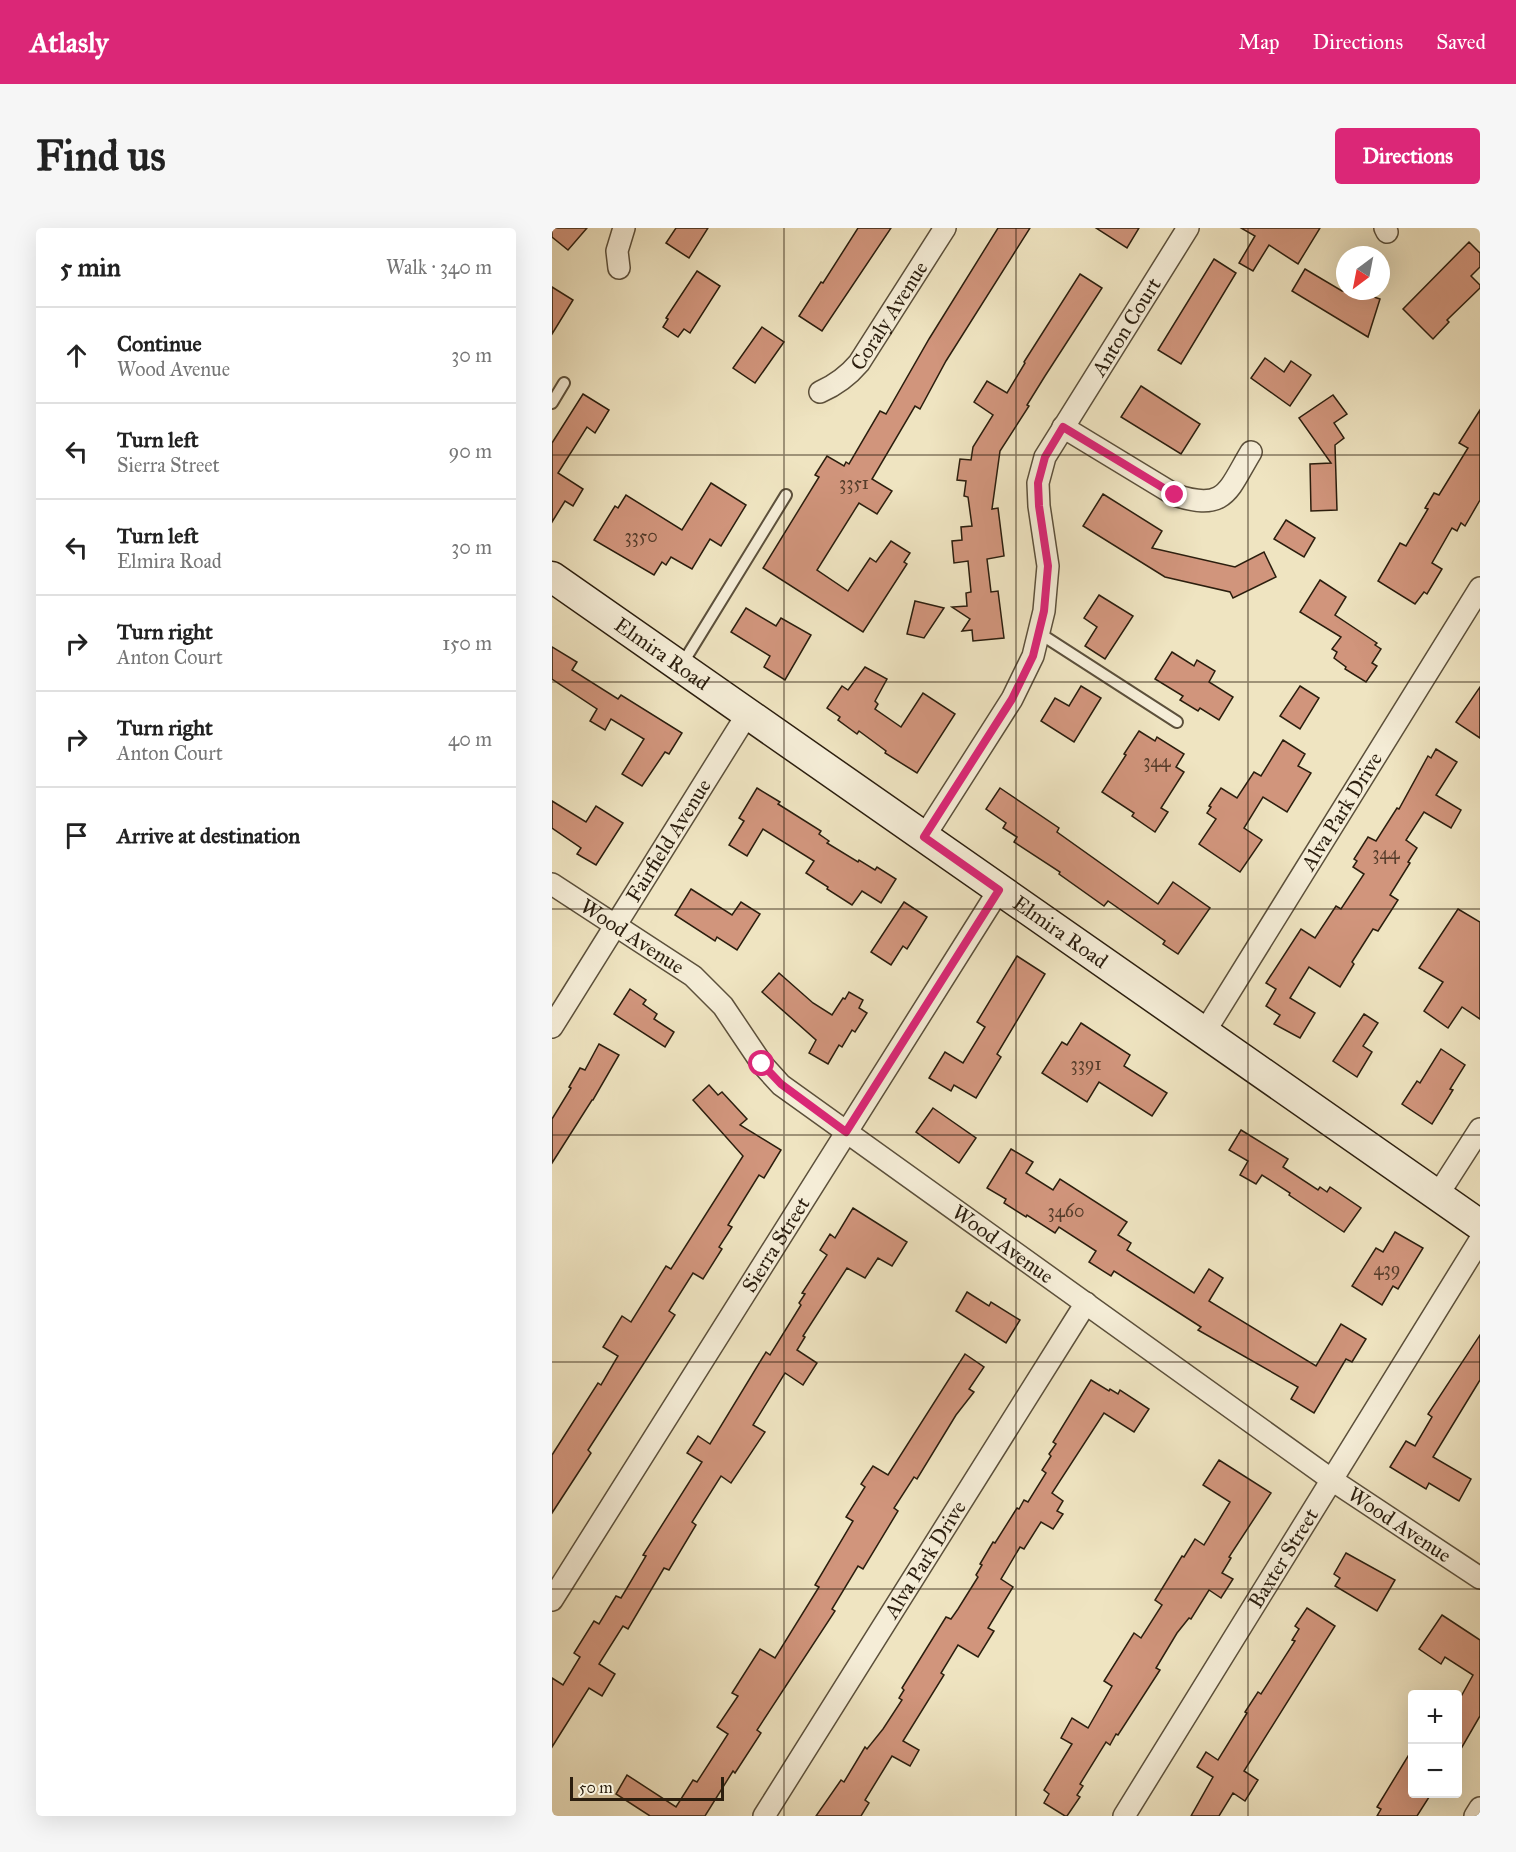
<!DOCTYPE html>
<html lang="en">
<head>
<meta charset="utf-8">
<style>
  body { margin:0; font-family:"IM FELL Great Primer",serif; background:#f6f6f6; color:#222 }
  .controls { position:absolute; right:18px; bottom:18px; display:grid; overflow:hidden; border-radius:6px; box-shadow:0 6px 24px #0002 }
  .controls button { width:54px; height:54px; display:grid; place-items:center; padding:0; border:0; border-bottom:2px solid #e0e0e0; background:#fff; color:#222; font:30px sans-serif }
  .compass { position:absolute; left:784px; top:18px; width:54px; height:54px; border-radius:50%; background:#fff; box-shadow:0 6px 24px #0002; rotate:212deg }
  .scale { position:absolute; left:18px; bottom:15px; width:154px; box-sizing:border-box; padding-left:6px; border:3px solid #2b1e0e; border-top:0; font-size:16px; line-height:21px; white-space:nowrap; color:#2b1e0e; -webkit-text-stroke:4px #f5edd7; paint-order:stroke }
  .stop { position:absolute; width:18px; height:18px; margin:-14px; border:4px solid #db2777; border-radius:50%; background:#fff }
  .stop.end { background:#db2777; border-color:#fff; box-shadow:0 2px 6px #0008 }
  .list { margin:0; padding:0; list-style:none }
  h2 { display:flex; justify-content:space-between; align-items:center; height:78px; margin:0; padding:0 24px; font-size:26px }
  h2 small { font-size:20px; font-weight:400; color:#767676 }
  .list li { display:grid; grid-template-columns:39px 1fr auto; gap:18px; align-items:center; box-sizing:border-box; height:96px; padding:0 24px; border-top:2px solid #e0e0e0 }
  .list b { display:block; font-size:22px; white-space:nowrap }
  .list p { margin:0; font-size:20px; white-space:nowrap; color:#767676 }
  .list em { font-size:20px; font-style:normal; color:#767676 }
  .icon { flex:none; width:33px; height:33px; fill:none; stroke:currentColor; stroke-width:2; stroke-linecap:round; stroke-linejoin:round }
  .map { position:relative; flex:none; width:928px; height:1588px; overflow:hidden; border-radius:6px }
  header { display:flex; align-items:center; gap:36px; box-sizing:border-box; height:84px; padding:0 30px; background:#db2777; color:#fff }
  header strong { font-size:28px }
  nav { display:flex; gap:33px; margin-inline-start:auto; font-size:21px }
  .intro { display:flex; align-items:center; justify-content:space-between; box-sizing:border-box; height:144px; padding:0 36px }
  h1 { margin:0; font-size:42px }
  .button { padding:15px 27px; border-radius:6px; background:#db2777; color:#fff; font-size:21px; font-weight:700 }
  main { display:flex; gap:36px; padding:0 36px }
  aside { flex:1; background:#fff; border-radius:6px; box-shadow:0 6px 24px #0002 }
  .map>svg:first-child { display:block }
  .building { fill:#d1957c; stroke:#2b1e0e; stroke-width:1.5 }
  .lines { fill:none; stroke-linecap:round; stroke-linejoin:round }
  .lane-casing { stroke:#5c503b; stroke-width:14 }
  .street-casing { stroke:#5c503b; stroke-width:24 }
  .secondary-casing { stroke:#2b1e0e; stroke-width:33 }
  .lane { stroke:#f5edd7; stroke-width:10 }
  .street { stroke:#f5edd7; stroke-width:21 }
  .secondary { stroke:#f5edd7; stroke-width:30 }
  .route { stroke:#db2777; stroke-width:8 }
  .grid { fill:none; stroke:#2b1e0e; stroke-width:1.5; stroke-opacity:0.55 }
  .labels { text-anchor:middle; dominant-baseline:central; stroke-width:6; stroke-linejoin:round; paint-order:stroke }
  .number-label { font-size:18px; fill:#543c2a }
  .street-label { font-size:21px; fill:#2b1e0e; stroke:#f5edd7 }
</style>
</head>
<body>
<header>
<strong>Atlasly</strong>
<nav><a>Map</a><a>Directions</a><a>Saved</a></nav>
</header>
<div class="intro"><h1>Find us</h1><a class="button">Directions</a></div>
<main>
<aside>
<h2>5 min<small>Walk · 340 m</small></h2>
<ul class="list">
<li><svg class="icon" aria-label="ahead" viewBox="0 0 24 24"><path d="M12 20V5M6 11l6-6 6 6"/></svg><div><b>Continue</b><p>Wood Avenue</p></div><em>30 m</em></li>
<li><svg class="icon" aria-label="left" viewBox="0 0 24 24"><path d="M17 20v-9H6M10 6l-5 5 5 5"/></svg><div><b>Turn left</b><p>Sierra Street</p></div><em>90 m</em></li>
<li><svg class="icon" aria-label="left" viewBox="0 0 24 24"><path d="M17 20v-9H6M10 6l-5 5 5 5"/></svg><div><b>Turn left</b><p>Elmira Road</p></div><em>30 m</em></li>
<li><svg class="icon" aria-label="right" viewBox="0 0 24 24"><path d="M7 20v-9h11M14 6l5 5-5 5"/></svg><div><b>Turn right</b><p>Anton Court</p></div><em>150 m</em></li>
<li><svg class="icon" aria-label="right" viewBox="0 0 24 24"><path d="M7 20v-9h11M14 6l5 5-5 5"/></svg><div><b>Turn right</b><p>Anton Court</p></div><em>40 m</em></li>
<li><svg class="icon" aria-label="arrive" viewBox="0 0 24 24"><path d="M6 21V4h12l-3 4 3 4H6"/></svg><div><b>Arrive at destination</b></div></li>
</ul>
</aside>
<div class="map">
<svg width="928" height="1588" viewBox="0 0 928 1588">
  <rect width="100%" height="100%" fill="#efe4c1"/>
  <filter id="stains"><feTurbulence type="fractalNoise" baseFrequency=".00333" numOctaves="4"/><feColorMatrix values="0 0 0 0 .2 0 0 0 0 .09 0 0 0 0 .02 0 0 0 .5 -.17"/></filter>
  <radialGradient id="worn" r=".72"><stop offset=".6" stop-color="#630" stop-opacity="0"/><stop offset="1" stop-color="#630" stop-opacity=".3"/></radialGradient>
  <!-- building -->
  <g class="building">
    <polygon points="0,0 35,0 16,22 0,9"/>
    <polygon points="124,0 156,0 137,30 114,15"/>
    <polygon points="306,0 339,0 270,103 247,88 269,54 271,55"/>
    <polygon points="446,0 478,0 394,133 368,181 363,178 320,251 340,263 325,286 307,275 265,342 296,363 318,330 324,334 339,313 358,325 352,334 355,336 311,404 211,340 267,249 263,247 275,228 292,238 294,234 297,236 328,183 334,186 377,111"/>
    <polygon points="544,0 587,0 575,20"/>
    <polygon points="689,0 768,0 746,36 717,17 701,43 687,35 703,8"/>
    <polygon points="917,14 928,25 928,39 919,48 928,57 928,60 895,92 897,94 881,111 851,81"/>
    <polygon points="662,31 684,45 629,136 606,122"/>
    <polygon points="753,41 790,63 804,63 828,71 816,109 740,63"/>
    <polygon points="145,43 168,58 138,105 132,101 126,109 111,99 116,91 114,90"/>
    <polygon points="528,46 550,60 493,148 475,177 477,178 448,223 440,281 446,280 452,328 435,331 439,364 446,363 452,410 421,413 420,402 410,403 418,391 400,379 415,378 414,365 419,364 416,333 402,335 400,313 410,312 409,299 420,298 416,269 412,268 414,253 405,252 408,231 419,232 421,219 441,187 422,174 435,153 455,165 473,135 472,134"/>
    <polygon points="0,59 21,72 0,106"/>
    <polygon points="210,99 232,114 203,155 181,140"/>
    <polygon points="713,130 732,144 739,133 759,147 738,178 699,150"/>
    <polygon points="589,158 648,196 629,226 569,189"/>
    <polygon points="31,166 57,182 43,205 35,199 6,245 31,261 21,278 13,273 0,294 0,215"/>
    <polygon points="781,167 795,186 782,195 792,210 783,217 785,282 759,283 758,236 779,235 747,190"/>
    <polygon points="928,182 928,272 913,298 909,295 905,303 900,300 880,335 890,341 875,366 872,364 863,376 826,353 848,315 854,318 876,281 873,280 882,265 887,267 916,220 907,215"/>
    <polygon points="159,255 194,277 169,318 158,311 140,341 119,329 114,337 110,334 102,347 42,312 63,278 66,280 74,267 130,302"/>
    <polygon points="551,266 610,303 600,320 683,339 712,324 724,349 681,370 678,364 613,349 531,298"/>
    <polygon points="734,292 763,310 752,329 722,311"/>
    <polygon points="768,352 794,369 783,387 825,415 823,417 829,421 820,435 825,438 814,454 793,441 794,439 782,430 785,424 780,421 789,409 748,384"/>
    <polygon points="547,367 581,388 553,431 533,418 545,399 532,390"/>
    <polygon points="363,373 392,380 372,410 355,406"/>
    <polygon points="194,380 224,398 229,390 259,407 233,452 212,439 218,428 179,404"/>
    <polygon points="0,419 25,434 20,442 66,471 69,467 130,505 117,526 113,524 90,558 70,546 92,511 59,491 53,502 38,493 45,481 0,451"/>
    <polygon points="620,424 642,438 645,432 663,443 657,454 681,469 667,492 648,480 646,483 628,472 631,468 603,451"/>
    <polygon points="313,439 335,451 323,473 326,476 323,481 349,499 371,465 403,486 365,545 333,525 334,523 307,503 305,506 286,492 288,489 275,480 290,458 296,462"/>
    <polygon points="529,458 549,470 522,514 489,493 503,470 517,478"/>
    <polygon points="748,458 767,470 748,501 728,488"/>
    <polygon points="928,459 928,510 904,494"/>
    <polygon points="587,503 603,513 605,509 632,526 624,539 632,544 609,580 616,584 603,604 580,588 582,585 550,564 574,527 572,526"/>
    <polygon points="731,512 753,526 746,538 759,545 735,584 711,569 692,600 710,612 688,644 647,616 664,591 655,585 659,579 657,578 669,560 685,570 702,544 709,548"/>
    <polygon points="884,521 905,534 884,567 909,582 899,600 872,584 854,612 865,620 856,634 858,635 838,667 846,672 826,703 821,701 800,734 802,736 788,759 757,739 738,770 763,785 748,810 722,796 728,787 714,778 724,761 714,755 749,701 763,710 784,678 789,681 812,646 801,639 805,633 802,631 816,609 824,613 845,580 847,581 876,528 879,530"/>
    <polygon points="205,560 228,574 226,576 269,603 267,606 277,613 275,615 306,634 307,632 323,642 325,639 344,651 329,675 310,663 300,677 275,661 276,659 254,645 262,633 211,601 195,628 177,617 192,593 187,590"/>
    <polygon points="448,560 507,600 505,604 606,676 621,654 658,680 626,726 611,716 613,713 556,673 552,678 507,646 508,644 462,614 465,609 451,600 454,595 434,581"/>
    <polygon points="0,573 34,594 44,578 71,595 44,637 25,626 29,620 0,600"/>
    <polygon points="139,661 180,687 189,674 208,686 185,722 165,709 163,713 123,687"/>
    <polygon points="352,674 375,689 355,721 351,718 339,737 319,724"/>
    <polygon points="906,681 928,694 928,791 910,779 896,800 872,783 891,754 867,740"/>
    <polygon points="465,728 493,746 445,826 449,829 424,870 402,857 399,863 377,850 393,824 411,835 433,799 425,794"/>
    <polygon points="227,745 261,775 280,787 291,770 293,771 297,764 311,772 307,780 315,785 303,804 300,802 290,819 287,817 276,836 257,825 264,812 210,764"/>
    <polygon points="78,761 94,772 91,776 105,786 102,791 122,804 113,819 62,786"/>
    <polygon points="812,786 826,795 811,818 820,824 805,849 781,833"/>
    <polygon points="529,795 578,827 572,838 615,865 600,888 547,854 535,874 490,845 510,814 515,817"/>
    <polygon points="47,816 67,827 41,872 40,872 0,935 0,891 19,860 17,859 28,840 33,842"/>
    <polygon points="889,821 913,837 898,861 901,862 880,896 850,876 865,853 868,855"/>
    <polygon points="157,857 166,867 170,864 195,891 188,897 229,922 212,950 207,947 176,997 180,999 167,1019 170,1021 151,1051 141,1045 117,1083 123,1087 36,1222 39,1225 0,1285 0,1227 46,1155 49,1157 66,1128 51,1119 70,1088 79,1094 114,1038 119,1041 191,928 141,872"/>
    <polygon points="381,880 424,910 407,935 364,904"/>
    <polygon points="689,902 736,931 731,939 766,962 768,959 775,964 778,959 809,980 792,1004 737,967 738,965 710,947 704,956 688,947 696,933 677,922"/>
    <polygon points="459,921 481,934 474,945 501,962 508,951 575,994 566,1007 579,1015 575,1022 642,1065 657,1041 671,1050 657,1073 764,1138 789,1096 814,1111 800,1134 794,1131 762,1185 739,1171 746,1159 646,1102 649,1099 562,1043 559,1048 537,1034 544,1023 507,999 503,1005 475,987 474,989 452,975 454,971 435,960"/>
    <polygon points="301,980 355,1014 340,1038 326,1030 313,1050 295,1040 251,1108 253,1109 245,1122 265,1135 251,1157 233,1145 201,1197 213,1204 179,1255 169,1248 140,1294 144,1297 117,1342 112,1340 76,1401 71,1398 47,1436 63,1446 50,1468 37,1460 0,1519 0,1450 11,1457 28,1429 22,1425 42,1393 47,1396 64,1368 69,1370 94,1328 91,1327 150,1234 135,1225 146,1208 158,1216 214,1124 218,1127 249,1077 247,1075 253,1066 250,1065 275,1027 268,1022 278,1006 283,1010"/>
    <polygon points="843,1004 871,1020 846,1061 841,1058 830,1077 800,1058 824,1020 831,1024"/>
    <polygon points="415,1064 437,1078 439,1074 468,1092 454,1115 404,1083"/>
    <polygon points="928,1107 928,1152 881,1229 919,1251 907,1273 877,1255 874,1261 838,1239 854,1213 863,1218 880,1189 876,1186"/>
    <polygon points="413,1126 432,1139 417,1161 422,1164 404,1187 365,1251 362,1249 342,1280 346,1283 311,1341 306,1338 280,1381 283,1383 205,1502 209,1505 183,1545 181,1543 153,1588 98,1588 64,1566 75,1547 124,1579 141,1552 145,1554 176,1506 165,1499 186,1468 180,1465 208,1421 223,1430 267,1359 263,1357 301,1293 294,1289 313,1259 309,1256 321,1238 336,1247"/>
    <polygon points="539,1152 557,1163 558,1161 566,1166 568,1162 597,1181 582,1204 552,1185 500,1265 511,1273 505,1283 511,1286 501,1301 489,1294 472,1321 468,1319 449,1351 461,1359 436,1400 442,1403 426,1429 406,1417 389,1445 392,1447 351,1513 367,1522 358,1538 340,1528 313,1572 317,1575 309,1588 264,1588 289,1552 292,1554 313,1519 315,1521 331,1501 350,1472 347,1470 352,1462 350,1460 394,1389 399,1391 406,1381 426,1349 424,1347 430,1337 428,1336 441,1314 443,1315 465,1280 467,1281 472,1272 476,1274 494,1245 490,1242 499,1228 497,1226 504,1216 501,1214"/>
    <polygon points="667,1232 719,1265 677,1329 679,1330 670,1345 681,1351 669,1370 657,1362 639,1391 637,1390 625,1405 604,1440 608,1442 566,1507 564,1506 558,1517 554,1514 528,1556 531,1558 525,1567 528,1569 515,1588 513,1588 492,1575 497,1566 492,1562 520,1516 509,1510 520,1490 536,1500 560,1458 552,1453 582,1405 589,1410 610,1377 603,1372 630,1328 632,1329 643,1311 652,1317 678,1274 651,1257"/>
    <polygon points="794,1325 843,1352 825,1383 783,1358 788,1350 782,1346"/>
    <polygon points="755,1380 783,1398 692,1543 706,1552 693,1573 681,1565 667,1588 639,1588 661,1549 645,1539 654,1524 666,1532 695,1485 693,1484 706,1464 709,1466 743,1413 740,1412 747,1401 743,1398"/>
    <polygon points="890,1387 928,1412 928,1488 906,1526 906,1474 921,1447 893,1429 889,1436 867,1421"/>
    <polygon points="861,1520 861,1566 879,1566 865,1588 825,1588 829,1581 825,1579"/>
  </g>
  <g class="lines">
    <!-- lane casing -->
    <g class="lane-casing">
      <g id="lane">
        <polyline points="0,175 12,155"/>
        <polyline points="487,405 625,494"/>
        <polyline points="129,438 234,267"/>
      </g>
    </g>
    <!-- street casing -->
    <g class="street-casing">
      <g id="street">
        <polyline points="833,0 835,4"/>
        <polyline points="67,40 65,23 72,0"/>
        <path id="s1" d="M268 164C284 157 296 148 307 135L393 0"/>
        <path d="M511 199 623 267C674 284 676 262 699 224"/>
        <path id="s2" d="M372 609 460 471 481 428 492 383 496 338 487 278 486 255 493 229 636 0"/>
        <path id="s3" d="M0 656 141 748 171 778 210 836 229 857 780 1252 928 1350"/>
        <path id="s4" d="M0 799 196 485"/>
        <path id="s5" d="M652 805 928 360"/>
        <polyline points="885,968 928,901"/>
        <path id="s6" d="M0 1372 447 662"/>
        <path id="s7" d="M212 1588 534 1075"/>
        <path id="s8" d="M572 1588 928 1012"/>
        <polyline points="923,1588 928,1580"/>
      </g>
    </g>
    <!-- secondary casing -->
    <g class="secondary-casing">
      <g id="secondary">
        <path id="s9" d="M0 349 928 997"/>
      </g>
    </g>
    <!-- lane -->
    <use href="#lane" class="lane"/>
    <!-- street -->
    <use href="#street" class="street"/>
    <!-- secondary -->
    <use href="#secondary" class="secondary"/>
  </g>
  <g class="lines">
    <!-- route -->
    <polyline class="route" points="210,836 229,856 294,904 447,662 372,609 460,471 481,428 492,383 496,338 487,278 486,255 493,229 511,199 623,267"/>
  </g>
  <!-- grid -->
  <path class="grid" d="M232 0V1588M464 0V1588M696 0V1588M0 227H928M0 454H928M0 681H928M0 907H928M0 1134H928M0 1361H928"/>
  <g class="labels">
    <!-- number labels -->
    <g class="number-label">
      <text x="302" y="255">3351</text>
      <text x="89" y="308">3350</text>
      <text x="605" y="533">344</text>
      <text x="834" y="625">344</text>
      <text x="534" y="836">3391</text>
      <text x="514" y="983">3460</text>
      <text x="835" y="1041">439</text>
    </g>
    <!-- street labels -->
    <g class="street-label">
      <text stroke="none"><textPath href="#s1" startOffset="105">Coraly Avenue</textPath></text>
      <text stroke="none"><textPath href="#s2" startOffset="567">Anton Court</textPath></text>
      <text stroke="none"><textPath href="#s9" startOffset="134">Elmira Road</textPath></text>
      <text stroke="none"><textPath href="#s5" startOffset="261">Alva Park Drive</textPath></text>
      <text stroke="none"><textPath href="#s4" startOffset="220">Fairfield Avenue</textPath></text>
      <text stroke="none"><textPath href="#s9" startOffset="620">Elmira Road</textPath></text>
      <text stroke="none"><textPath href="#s3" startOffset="96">Wood Avenue</textPath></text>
      <text stroke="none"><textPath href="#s3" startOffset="582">Wood Avenue</textPath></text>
      <text stroke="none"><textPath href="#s6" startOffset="420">Sierra Street</textPath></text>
      <text stroke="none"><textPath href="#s3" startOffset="1068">Wood Avenue</textPath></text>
      <text stroke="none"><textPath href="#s8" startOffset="303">Baxter Street</textPath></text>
      <text stroke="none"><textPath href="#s7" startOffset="303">Alva Park Drive</textPath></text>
    </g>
  </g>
  <rect width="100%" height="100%" filter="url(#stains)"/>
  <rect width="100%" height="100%" fill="url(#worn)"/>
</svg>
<div class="controls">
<button>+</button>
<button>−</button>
</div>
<svg class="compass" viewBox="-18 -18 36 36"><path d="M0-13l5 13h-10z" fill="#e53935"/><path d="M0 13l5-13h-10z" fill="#767676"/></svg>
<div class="scale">50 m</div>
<div class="stop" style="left:210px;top:836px"></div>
<div class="stop end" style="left:623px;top:267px"></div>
</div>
</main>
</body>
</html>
